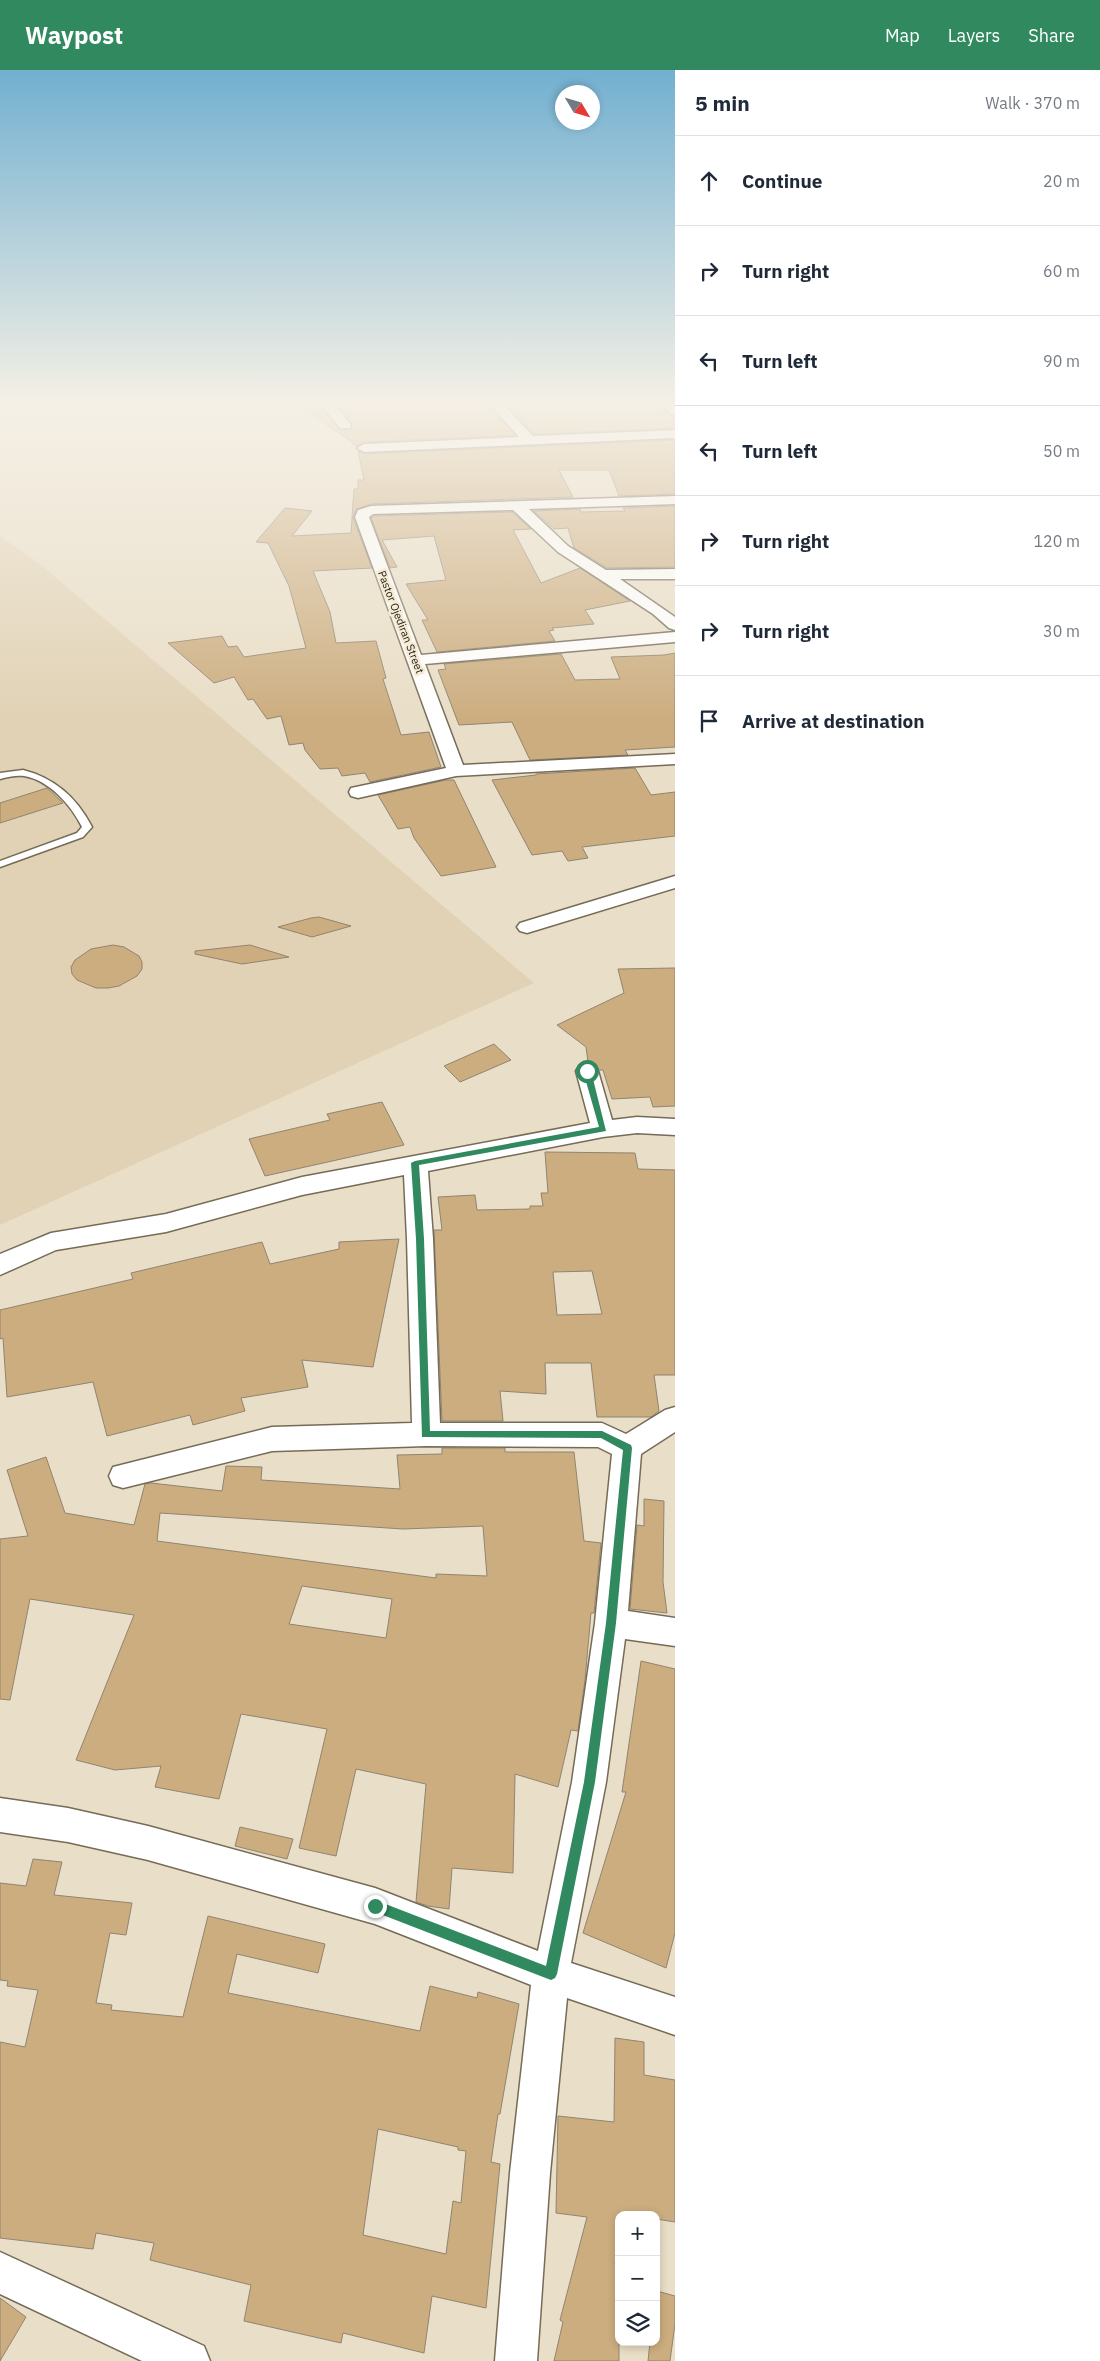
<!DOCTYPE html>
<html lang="en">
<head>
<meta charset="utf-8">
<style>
  body { margin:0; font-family:"IBM Plex Sans",sans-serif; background:#f6f6f7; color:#1f2937 }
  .controls { position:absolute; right:15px; bottom:15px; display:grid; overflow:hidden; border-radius:10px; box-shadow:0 2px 8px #0003 }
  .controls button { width:45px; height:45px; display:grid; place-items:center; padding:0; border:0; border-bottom:1px solid #e0e1e3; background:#fff; color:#1f2937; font:25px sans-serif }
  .compass { position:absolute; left:555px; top:15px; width:45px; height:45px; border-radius:50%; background:#fff; box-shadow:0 2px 8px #0003; rotate:128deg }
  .stop { position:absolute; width:15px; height:15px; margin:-11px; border:4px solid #30895f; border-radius:50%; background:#fff }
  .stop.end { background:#30895f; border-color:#fff; box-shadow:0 1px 5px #0008 }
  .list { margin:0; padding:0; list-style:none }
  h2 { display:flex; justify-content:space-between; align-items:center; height:65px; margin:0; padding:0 20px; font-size:21px }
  h2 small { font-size:16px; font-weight:400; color:#747a83 }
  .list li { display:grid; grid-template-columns:32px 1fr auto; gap:15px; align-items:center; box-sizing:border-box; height:90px; padding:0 20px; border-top:1px solid #e0e1e3 }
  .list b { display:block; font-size:19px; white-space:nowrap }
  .list em { font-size:16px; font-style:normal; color:#747a83 }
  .icon { flex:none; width:28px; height:28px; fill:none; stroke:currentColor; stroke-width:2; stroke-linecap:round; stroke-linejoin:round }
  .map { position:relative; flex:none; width:675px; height:2291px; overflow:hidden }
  header { display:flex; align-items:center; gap:30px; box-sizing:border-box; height:70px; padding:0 25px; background:#30895f; color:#fff }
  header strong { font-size:24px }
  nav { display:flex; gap:28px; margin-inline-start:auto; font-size:18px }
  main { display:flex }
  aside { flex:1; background:#fff }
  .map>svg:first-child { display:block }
  .built { fill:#e1d2b5 }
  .building { fill:#ccad7f; stroke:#918471; fill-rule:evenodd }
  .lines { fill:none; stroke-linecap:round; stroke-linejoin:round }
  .service-casing { stroke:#756b57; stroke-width:3 }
  .minor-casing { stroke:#756b57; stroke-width:3 }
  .service { fill:#fff; fill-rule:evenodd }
  .minor { fill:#fff; fill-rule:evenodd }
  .route { fill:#30895f }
  .labels { text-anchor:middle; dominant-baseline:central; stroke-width:5; stroke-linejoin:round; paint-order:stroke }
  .far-street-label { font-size:11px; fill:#1e1a12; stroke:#f6ebd4 }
</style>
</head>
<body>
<header>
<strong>Waypost</strong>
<nav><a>Map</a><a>Layers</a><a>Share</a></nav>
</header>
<main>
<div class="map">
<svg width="675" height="2291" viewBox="0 0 675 2291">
  <rect width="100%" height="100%" fill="#e9dec7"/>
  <!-- built -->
  <polygon class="built" points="0,466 41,495 534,913 0,1155"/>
  <!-- building -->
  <g class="building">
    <polygon points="291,330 316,330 340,360 351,360 352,354 333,330 484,330 515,365 364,372 357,376"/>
    <polygon points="501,330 652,330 670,345 675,347 675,358 534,364"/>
    <polygon points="675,370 675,424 619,426 609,400 559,400 573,427 371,434 356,439 353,448 372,498 313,501 330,542 336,573 376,571 386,608 383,609 401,665 429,662 441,697 370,712 365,703 342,706 338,698 320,699 305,680 303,673 289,675 281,646 267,649 253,629 248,630 234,607 214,613 168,573 222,566 228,577 237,576 244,587 306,578 289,516 268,473 256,472 285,438 312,441 292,466 351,463 354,419 358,419 358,410 364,410 358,381 364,384"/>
    <polygon points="675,436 675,497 607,498 574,478 568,458 554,459 534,441 580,439 581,442 625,441 623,438"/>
    <polygon points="512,442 531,459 513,460 541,513 580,498 630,531 585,540 594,554 552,558 554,560 549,561 555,571 437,582 422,550 428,550 406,514 446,510 434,466 382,470 397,497 390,498 371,448 374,446"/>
    <polygon points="675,583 675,677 625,680 628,685 530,690 512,652 459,655 438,600 446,599 444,594 561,584 575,610 620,609 611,587 664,585"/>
    <polygon points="635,698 651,725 675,722 675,766 582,777 588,788 568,791 562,781 532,785 492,710 536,705 536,704"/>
    <polygon points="446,710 454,710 496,797 441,806 414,768 410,757 398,759 378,725"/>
    <polygon points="47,718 63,733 0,753 0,733"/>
    <polygon points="319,847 351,856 312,867 278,857 311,848"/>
    <polygon points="113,875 124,877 139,886 142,892 142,899 137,906 119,916 108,918 96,918 77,910 72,904 71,897 75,890 91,879"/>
    <polygon points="250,875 289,887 242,894 195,884 195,881"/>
    <polygon points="675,898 675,1036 653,1037 650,1027 612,1029 603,1000 599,1000 595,994 588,992 586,977 557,955 624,923 618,899"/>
    <polygon points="494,974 511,990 460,1012 444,996"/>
    <polygon points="382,1032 404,1075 265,1106 249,1069 330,1050 327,1044"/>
    <path d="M545 1082 635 1083 638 1099 675 1100V1305H654L659 1341 651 1347H597L591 1293H545L546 1324 500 1321 503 1351H442L434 1160H442L438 1127 475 1125 477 1140 530 1139V1136H543L541 1123H548ZM592 1201 602 1244 557 1245 553 1202Z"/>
    <polygon points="399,1169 373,1297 302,1290 308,1317 241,1328 245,1341 193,1355 190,1345 107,1366 93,1312 7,1327 3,1268 0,1269 0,1240 133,1209 131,1203 262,1172 270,1194 339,1179 339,1172"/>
    <path d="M442 1378H505V1382H574L584 1471 601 1473 594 1543H591L585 1610 578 1661 571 1660 558 1717 515 1704 513 1803 452 1798 449 1839 428 1836 416 1832 426 1714 356 1699 336 1786 299 1778 327 1659 241 1644 219 1729 155 1717 161 1696 115 1700 76 1690 134 1545 30 1529 10 1630 0 1629V1469L28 1466 7 1400 46 1387 65 1443 134 1455 145 1414 151 1413 222 1421 226 1396 262 1397 261 1410 400 1419 397 1385 442 1384ZM160 1443 403 1459 483 1456 487 1506 436 1504V1508L157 1471ZM302 1516 392 1529 386 1568 289 1554Z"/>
    <polygon points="644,1429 664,1431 663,1512 667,1543 630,1539 637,1455 644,1456"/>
    <polygon points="641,1591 675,1599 675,1863 666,1898 583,1863 626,1722 622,1722"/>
    <polygon points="240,1757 293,1769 287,1789 235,1776"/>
    <path d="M33 1789 62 1792 54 1825 132 1833 126 1865 110 1863 96 1933 112 1935 111 1940 183 1947 208 1846 325 1874 318 1903 237 1884 228 1923 420 1961 430 1916 477 1928 478 1922 519 1934 500 2044H498L491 2092 500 2094 486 2238 432 2226 424 2283 343 2263 341 2273 244 2251 251 2215 150 2190 154 2173 96 2163 93 2179 0 2168V1972L25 1977 38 1920 7 1916 8 1911 0 1910V1813L26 1816ZM378 2059 458 2077V2080L466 2081 461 2133 453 2131 446 2184 363 2165Z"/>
    <polygon points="615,1968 644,1972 644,2005 675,2010 675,2152 656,2149 656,2145 619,2143 619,2178 615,2194 619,2196 619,2291 554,2291 563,2252 560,2250 587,2147 556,2143 558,2046 614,2052"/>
    <polygon points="657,2221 675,2226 675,2254 670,2291 648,2291 650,2272 656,2272"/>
    <polygon points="0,2228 26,2247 0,2291"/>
  </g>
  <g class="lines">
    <!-- service casing -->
    <g class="service-casing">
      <path id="service" d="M23 700C55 708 77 728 92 757L83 767 0 797V791L77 763 82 757C71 735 49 710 24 706 16 705 8 707 0 709V703Z"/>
    </g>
    <!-- minor casing -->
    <g class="minor-casing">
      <g id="minor">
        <polygon points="318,330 331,330 351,355 350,358 340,358"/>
        <polygon points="486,330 499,330 533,366 675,360 675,368 364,382 357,378 364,374 519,367"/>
        <polygon points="657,330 670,330 675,334 675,345 671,344"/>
        <polygon points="675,426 675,434 529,439 568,476 606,500 675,499 675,509 620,509 675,547 675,560 669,558 653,544 558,482 513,440 373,444 369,447 421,585 675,562 675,572 425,594 463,695 675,684 675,694 456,706 358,728 351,726 349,722 351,718 446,698 355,447 358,440 371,436"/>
        <polygon points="675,806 675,818 527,863 520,861 517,857 520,853"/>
        <polygon points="587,994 595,996 598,1001 612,1050 637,1047 675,1049 675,1065 637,1063 603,1067 428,1101 433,1169 440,1353 602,1353 626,1364 665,1340 675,1337 675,1362 641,1384 628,1541 675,1548 675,1576 625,1569 606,1712 571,1893 675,1927 675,1965 567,1928 550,2103 537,2291 495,2291 510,2103 531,1915 375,1854 148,1790 68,1772 0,1762 0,1728 68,1738 148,1756 375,1818 538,1881 572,1712 595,1553 612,1384 598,1377 426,1376 272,1381 123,1418 113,1415 109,1406 113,1397 272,1357 412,1353 407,1169 404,1105 302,1125 166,1162 56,1180 0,1205 0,1184 51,1163 166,1144 302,1107 590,1053 576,1001 579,996"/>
        <polygon points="0,2182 204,2276 210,2291 142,2291 0,2224"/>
      </g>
    </g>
    <!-- service -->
    <use href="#service" class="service"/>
    <!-- minor -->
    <use href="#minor" class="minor"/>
  </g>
  <!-- sky -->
  <linearGradient id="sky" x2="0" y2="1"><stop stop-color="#72b0d0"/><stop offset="0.51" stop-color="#f5f0e6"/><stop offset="1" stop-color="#f5f0e6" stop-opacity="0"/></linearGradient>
  <rect width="675" height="651" fill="url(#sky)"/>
  <!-- route -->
  <polygon class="route" points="587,999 591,1001 606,1061 419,1095 424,1169 430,1361 602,1361 631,1375 632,1378 616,1553 595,1712 557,1904 555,1908 551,1910 375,1842 371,1840 369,1836 371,1832 375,1830 546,1896 584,1712 606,1553 623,1380 601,1368 422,1367 416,1169 411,1093 415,1091 599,1057 583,1001"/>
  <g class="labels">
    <!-- far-street labels -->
    <g class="far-street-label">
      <text transform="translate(401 552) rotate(69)">Pastor Ojediran Street</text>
    </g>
  </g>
</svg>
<div class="controls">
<button>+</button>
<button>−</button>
<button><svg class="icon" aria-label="layers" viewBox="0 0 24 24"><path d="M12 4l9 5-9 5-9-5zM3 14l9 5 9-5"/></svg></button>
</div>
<svg class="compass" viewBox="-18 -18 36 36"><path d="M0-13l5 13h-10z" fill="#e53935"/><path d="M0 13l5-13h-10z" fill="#747a83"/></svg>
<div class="stop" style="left:587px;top:1001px"></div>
<div class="stop end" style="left:375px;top:1836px"></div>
</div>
<aside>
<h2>5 min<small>Walk · 370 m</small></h2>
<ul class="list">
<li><svg class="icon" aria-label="ahead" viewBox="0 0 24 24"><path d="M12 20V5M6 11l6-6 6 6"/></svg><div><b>Continue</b></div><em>20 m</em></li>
<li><svg class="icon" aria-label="right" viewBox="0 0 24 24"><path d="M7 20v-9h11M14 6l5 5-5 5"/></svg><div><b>Turn right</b></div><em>60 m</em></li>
<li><svg class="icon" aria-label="left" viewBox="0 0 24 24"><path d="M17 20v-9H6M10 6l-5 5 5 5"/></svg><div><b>Turn left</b></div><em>90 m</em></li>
<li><svg class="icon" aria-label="left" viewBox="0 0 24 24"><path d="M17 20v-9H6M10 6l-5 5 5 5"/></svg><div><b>Turn left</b></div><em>50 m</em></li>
<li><svg class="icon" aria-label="right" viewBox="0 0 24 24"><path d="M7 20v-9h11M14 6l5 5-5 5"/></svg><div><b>Turn right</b></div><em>120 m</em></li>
<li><svg class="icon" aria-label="right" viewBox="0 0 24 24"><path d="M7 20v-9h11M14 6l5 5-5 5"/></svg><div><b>Turn right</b></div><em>30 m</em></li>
<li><svg class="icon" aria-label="arrive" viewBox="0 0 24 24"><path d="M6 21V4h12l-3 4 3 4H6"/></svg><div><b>Arrive at destination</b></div></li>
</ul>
</aside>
</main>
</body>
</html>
